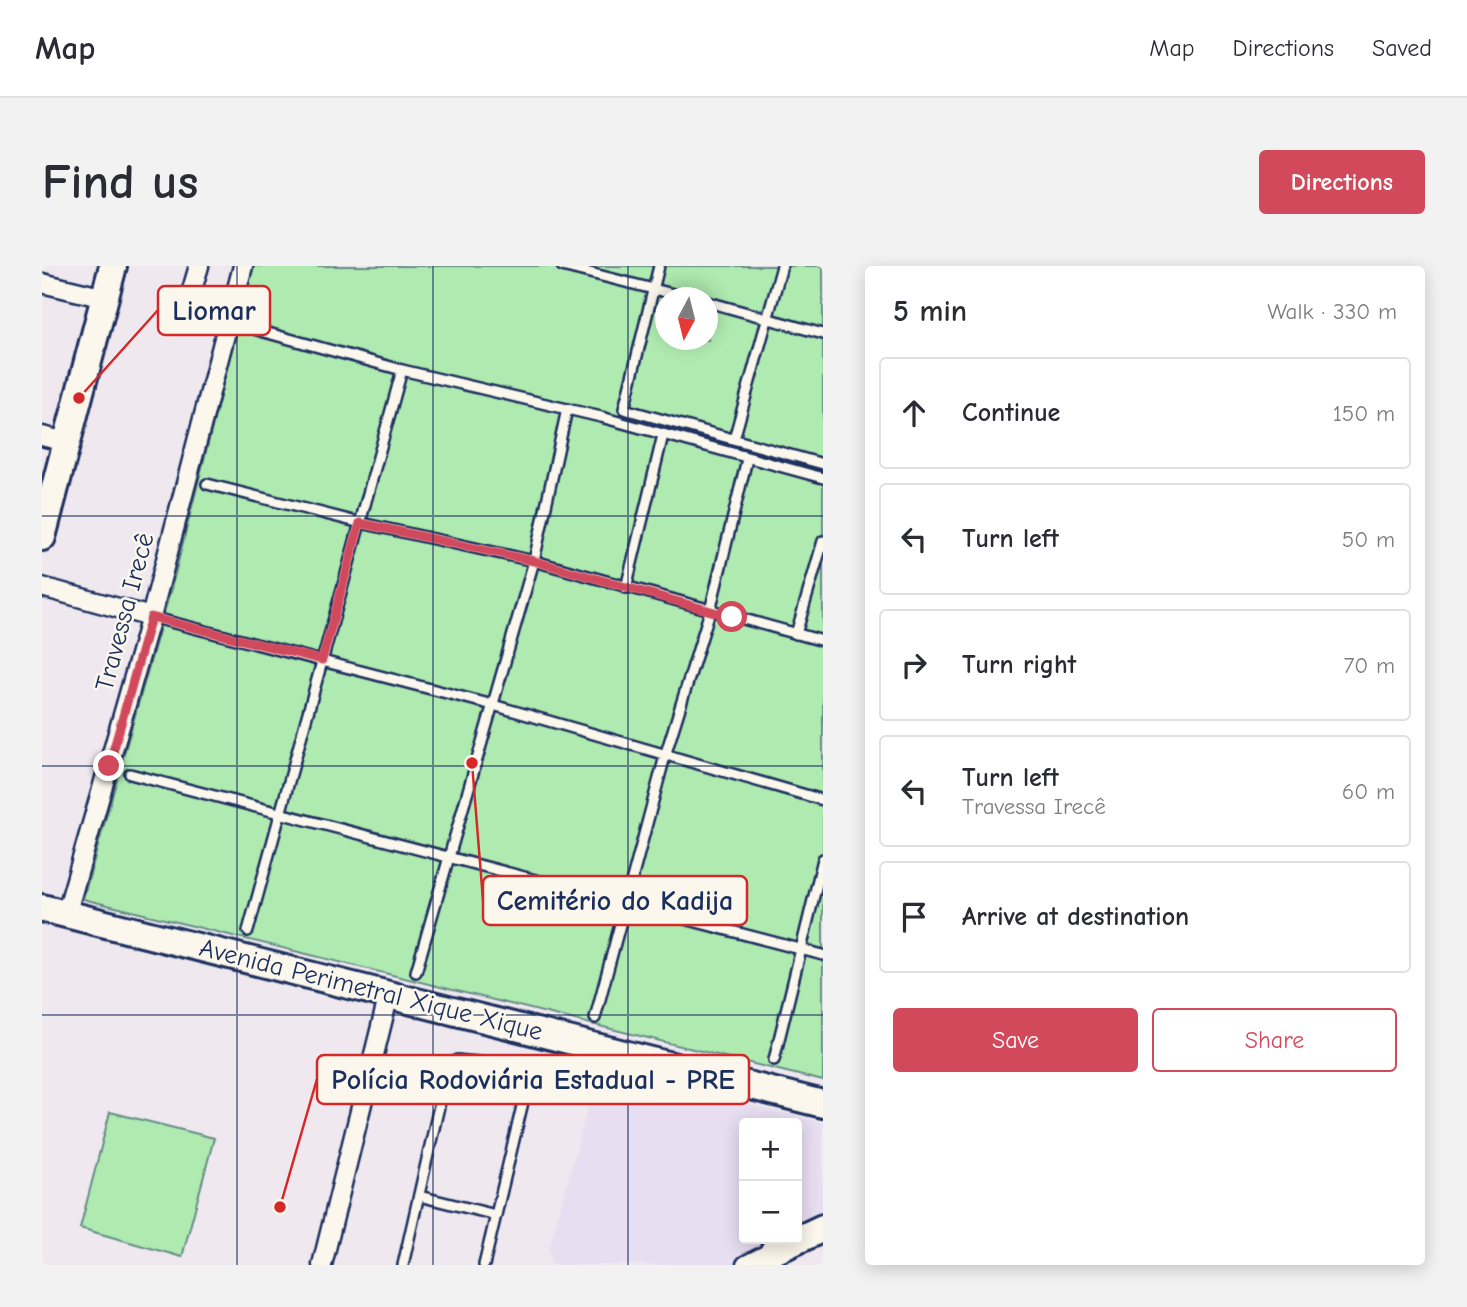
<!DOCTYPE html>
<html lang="en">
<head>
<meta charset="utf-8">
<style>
  body { margin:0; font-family:"Comic Neue",sans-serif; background:#f2f2f3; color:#2b2b33 }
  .controls { position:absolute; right:21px; bottom:21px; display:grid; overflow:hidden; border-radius:7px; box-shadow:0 4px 18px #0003 }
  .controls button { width:63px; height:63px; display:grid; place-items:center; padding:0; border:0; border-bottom:2px solid #e1e1e2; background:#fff; color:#2b2b33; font:35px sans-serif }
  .compass { position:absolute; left:613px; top:21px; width:63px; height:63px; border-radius:50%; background:#fff; box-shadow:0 4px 18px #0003; rotate:187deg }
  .stop { position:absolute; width:21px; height:21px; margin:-16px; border:5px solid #d1495b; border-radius:50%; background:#fff }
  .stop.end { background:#d1495b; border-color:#fff; box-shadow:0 2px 7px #0008 }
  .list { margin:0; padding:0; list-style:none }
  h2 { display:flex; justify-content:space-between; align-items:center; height:91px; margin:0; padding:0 28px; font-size:30px }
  h2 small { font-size:23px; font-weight:400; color:#7c7c81 }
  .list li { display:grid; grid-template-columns:46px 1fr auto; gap:21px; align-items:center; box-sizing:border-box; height:112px; margin:0 14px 14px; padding:0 14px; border:2px solid #e1e1e2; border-radius:7px }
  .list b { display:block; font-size:26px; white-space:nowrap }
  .list p { margin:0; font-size:23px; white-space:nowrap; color:#7c7c81 }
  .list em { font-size:23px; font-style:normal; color:#7c7c81 }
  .actions { display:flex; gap:14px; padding:21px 28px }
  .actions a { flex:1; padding:16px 0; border:2px solid #d1495b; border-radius:7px; text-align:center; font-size:24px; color:#d1495b }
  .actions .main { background:#d1495b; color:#fff }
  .icon { flex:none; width:38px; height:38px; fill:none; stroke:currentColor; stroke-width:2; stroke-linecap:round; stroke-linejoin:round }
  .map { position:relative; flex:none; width:781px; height:999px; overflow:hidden; border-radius:7px }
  header { display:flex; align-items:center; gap:42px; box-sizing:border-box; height:98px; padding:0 35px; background:#fff; border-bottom:2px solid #e1e1e2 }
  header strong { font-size:33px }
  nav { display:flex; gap:38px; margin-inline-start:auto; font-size:24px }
  .intro { display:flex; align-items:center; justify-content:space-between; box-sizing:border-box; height:168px; padding:0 42px }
  h1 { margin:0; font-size:49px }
  .button { padding:18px 32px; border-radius:7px; background:#d1495b; color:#fff; font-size:24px; font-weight:700 }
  main { display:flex; gap:42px; padding:0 42px }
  aside { flex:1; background:#fff; border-radius:7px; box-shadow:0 4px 18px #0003 }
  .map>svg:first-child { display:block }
  .built { fill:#e7def1; fill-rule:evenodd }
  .green { fill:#afeab0; stroke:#658c87; stroke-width:2; fill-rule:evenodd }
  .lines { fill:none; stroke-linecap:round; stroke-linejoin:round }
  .service-casing { stroke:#1b2f5e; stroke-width:14 }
  .minor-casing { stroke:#1b2f5e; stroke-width:23 }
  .secondary-casing { stroke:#1b2f5e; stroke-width:32 }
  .service { stroke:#fbf7ec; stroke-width:9 }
  .minor { stroke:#fbf7ec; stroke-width:18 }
  .secondary { stroke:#fbf7ec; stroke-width:26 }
  .route { stroke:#d1495b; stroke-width:9 }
  .grid { fill:none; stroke:#1b2f5e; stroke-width:2; stroke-opacity:0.55 }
  .labels { text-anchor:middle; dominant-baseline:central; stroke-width:5; stroke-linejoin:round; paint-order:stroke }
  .street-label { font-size:26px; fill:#1b2f5e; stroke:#fbf7ec }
  .leader { fill:none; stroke:#d62828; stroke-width:2.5 }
  .callout-dot { fill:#d62828; stroke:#fbf7ec; stroke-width:2.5 }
  .callout { fill:#fbf7ec; stroke:#d62828; stroke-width:2.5 }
  .callout-label { font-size:28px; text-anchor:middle; font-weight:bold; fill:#1b2f5e }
</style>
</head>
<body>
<header>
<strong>Map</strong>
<nav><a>Map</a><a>Directions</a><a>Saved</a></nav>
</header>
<div class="intro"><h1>Find us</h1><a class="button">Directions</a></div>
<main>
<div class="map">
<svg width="781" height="999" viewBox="0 0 781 999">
  <rect width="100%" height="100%" fill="#efe8ef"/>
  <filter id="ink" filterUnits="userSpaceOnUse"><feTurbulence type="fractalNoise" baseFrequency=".0143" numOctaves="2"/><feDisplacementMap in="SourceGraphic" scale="14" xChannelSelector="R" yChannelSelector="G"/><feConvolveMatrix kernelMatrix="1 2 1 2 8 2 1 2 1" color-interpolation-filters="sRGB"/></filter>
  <g filter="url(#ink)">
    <!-- built -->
    <path class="built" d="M557 802 781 857V960L702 999H511L507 982ZM702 857H755V973H702Z"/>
    <!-- green -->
    <g class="green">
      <path d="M211 0H781V815L41 633 132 312ZM624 32H666V74H624Z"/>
      <polygon points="68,846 172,872 140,991 38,962"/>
    </g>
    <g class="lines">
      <!-- service casing -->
      <g class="service-casing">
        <g id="service">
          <polyline points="520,0 647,32"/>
          <polyline points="617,0 582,143 781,198"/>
          <polyline points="666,36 781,68"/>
          <polyline points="215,64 360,104 559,151 781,212"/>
          <polyline points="692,173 740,0"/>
          <polyline points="165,218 319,257 492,295 781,375"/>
          <polyline points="584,322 621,169"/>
          <polyline points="109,351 451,439 781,534"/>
          <polyline points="754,368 781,275"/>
          <polyline points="88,508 781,689"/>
          <polyline points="206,665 360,104"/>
          <polyline points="374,706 492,295 525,143"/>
          <polyline points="553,752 623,490 668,345 705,193"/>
          <polyline points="732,794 781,593"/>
          <polyline points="377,930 454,949"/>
          <path d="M361 999 405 805 415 794C439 797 467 796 487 811L442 999"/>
        </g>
      </g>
      <!-- minor casing -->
      <g class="minor-casing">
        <g id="minor">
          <polyline points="157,0 147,34 149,43 188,55"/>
          <polyline points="0,17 63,32"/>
          <polyline points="0,170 24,176"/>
          <polyline points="0,321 109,351"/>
          <polyline points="24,649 109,351 201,0"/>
          <polyline points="280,999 347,728"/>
          <polyline points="704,999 732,985"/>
        </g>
      </g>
      <!-- secondary casing -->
      <g class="secondary-casing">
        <g id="secondary">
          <polyline points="0,271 71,0"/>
          <polyline points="0,642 781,838"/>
          <polyline points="732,985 781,962"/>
        </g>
      </g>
      <!-- service -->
      <use href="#service" class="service"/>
      <!-- minor -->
      <use href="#minor" class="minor"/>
      <!-- secondary -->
      <use href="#secondary" class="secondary"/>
    </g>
  </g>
  <g class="lines" filter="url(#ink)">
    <!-- route -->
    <polyline class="route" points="67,500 109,351 280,394 318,257 492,295 690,351"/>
  </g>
  <!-- grid -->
  <path class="grid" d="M195 0V999M391 0V999M586 0V999M0 250H781M0 500H781M0 749H781"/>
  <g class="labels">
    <!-- street labels -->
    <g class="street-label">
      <text transform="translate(83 346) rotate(-75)">Travessa Irecê</text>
      <text transform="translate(329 724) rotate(14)">Avenida Perimetral Xique Xique</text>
    </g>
  </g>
  <!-- callouts -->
  <path class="leader" d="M37 132L116 44M430 497L441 634M238 941L275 813"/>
  <g class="callout-dot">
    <circle cx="37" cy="132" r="7"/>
    <circle cx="430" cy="497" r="7"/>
    <circle cx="238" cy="941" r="7"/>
  </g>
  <g class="callout">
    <rect x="116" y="20" width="112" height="49" rx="7"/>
    <rect x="441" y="610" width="264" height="49" rx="7"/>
    <rect x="275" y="789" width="432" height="49" rx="7"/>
  </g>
  <g class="callout-label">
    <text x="172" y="54">Liomar</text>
    <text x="573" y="644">Cemitério do Kadija</text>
    <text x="491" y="823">Polícia Rodoviária Estadual - PRE</text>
  </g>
</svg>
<div class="controls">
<button>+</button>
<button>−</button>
</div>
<svg class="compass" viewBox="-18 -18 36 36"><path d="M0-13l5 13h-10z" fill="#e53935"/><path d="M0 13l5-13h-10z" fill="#7c7c81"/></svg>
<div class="stop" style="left:690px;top:351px"></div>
<div class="stop end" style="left:67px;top:500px"></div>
</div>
<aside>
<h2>5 min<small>Walk · 330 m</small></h2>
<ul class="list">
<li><svg class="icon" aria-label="ahead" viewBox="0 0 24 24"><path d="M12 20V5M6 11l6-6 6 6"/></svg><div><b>Continue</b></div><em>150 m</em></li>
<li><svg class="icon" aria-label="left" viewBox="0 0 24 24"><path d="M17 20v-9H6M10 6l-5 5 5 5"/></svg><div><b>Turn left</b></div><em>50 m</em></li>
<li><svg class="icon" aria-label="right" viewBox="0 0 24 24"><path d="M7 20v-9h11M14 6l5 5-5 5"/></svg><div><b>Turn right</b></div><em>70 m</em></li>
<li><svg class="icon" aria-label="left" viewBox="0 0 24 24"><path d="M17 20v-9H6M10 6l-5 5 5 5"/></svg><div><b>Turn left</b><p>Travessa Irecê</p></div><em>60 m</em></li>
<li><svg class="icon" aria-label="arrive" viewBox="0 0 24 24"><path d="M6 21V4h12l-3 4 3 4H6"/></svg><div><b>Arrive at destination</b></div></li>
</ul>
<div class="actions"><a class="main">Save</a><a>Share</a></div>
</aside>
</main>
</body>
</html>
